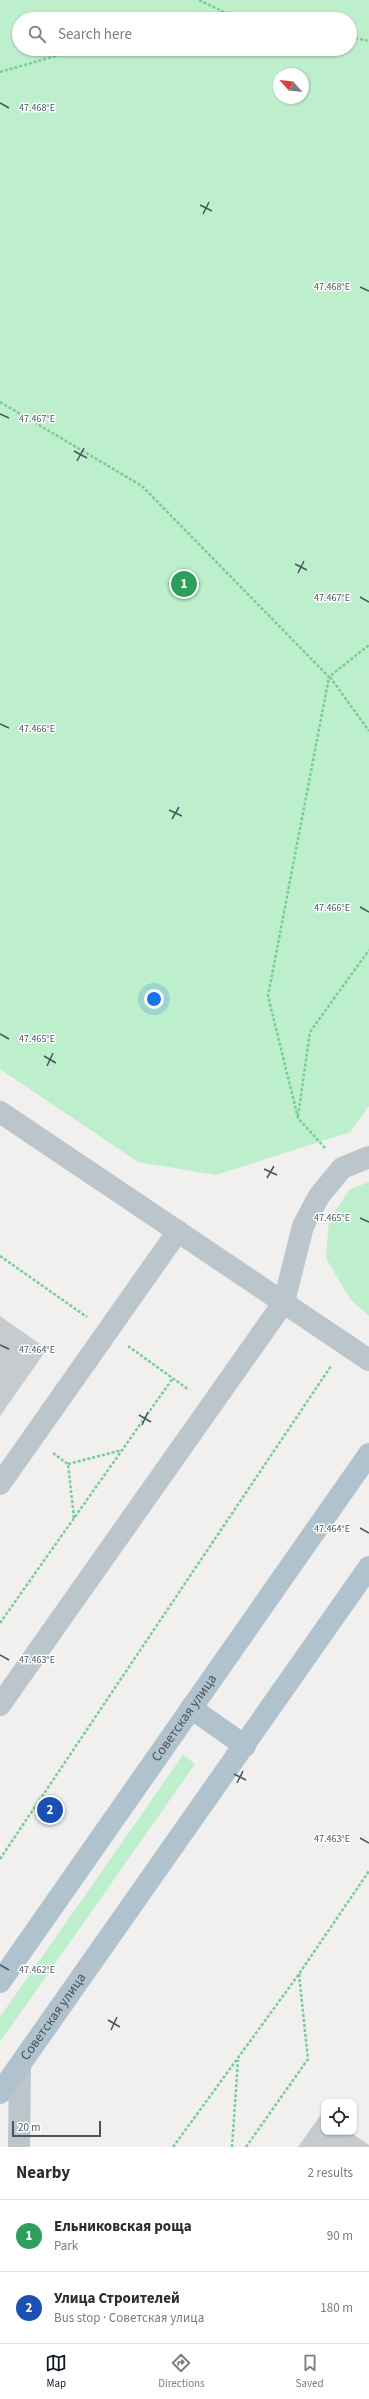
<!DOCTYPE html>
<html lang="en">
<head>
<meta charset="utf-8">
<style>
  body { margin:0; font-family:"Source Sans 3",sans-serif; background:#f7f7f7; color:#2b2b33 }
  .controls { position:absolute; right:12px; bottom:12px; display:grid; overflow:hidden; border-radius:8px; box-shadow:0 1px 3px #0004 }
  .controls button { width:36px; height:36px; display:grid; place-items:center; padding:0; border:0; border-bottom:1px solid #e1e1e2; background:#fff; color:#2b2b33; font:20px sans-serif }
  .compass { position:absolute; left:273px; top:68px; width:36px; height:36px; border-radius:50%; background:#fff; box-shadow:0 1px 3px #0004; rotate:297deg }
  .scale { position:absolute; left:12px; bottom:10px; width:89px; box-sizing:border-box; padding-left:4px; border:2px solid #47555d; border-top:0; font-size:11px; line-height:14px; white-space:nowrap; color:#47555d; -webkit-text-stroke:3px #fff; paint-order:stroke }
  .you { position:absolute; left:154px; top:999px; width:14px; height:14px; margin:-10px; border:3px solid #fff; border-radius:50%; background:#1a73e8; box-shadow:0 0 0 6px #1a73e833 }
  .badge { display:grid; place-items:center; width:26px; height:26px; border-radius:50%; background:#111827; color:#fff; font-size:13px; font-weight:700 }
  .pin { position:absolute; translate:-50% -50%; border:2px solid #fff; box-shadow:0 1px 4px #0006 }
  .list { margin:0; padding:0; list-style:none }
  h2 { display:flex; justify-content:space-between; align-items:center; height:52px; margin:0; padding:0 16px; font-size:17px }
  h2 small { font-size:13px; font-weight:400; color:#7c7c81 }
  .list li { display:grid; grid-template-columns:26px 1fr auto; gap:12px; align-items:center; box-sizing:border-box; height:72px; padding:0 16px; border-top:1px solid #e1e1e2 }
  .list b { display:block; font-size:15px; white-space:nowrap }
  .list p { margin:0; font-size:13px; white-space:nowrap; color:#7c7c81 }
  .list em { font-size:13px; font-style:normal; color:#7c7c81 }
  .icon { flex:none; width:22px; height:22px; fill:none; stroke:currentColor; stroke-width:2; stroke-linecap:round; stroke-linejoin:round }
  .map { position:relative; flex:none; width:369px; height:2147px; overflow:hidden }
  .search { position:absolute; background:#fff; box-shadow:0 1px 3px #0004; left:12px; right:12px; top:12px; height:44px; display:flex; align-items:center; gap:10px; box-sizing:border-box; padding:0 14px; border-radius:22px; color:#7c7c81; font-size:15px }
  .sheet { height:196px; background:#fff }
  nav { display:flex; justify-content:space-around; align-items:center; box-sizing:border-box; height:56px; border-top:1px solid #e1e1e2; background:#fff; font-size:11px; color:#7c7c81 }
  nav a { display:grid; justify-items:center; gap:2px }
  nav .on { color:#111827 }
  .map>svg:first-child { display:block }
  .green { fill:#beefcc; fill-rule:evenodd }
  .building { fill:#c6cbcf }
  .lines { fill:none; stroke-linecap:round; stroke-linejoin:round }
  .path { stroke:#76cd99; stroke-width:2.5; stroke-dasharray:3 2; stroke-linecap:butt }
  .minor { stroke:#bbc5cc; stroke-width:22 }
  .major { stroke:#afc2ce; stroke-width:22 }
  .ticks { fill:none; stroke:#47555d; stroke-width:1.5 }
  .labels { text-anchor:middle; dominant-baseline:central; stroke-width:3; stroke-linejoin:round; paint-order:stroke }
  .street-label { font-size:14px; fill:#47555d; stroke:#fff }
  .ticks-label { font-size:10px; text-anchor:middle; fill:#47555d; stroke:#fff; stroke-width:3; stroke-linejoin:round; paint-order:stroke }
</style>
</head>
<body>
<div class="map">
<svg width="369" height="2147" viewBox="0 0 369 2147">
  <rect width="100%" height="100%" fill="#f2efef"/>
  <!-- green -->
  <g class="green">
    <path d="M0 0H369V1106L350 1132 216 1175 138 1162 0 1069ZM19 19H350V49H19ZM279 74H303V98H279Z"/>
    <polygon points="369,1182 369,1316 350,1299 326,1258 329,1220 350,1189"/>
    <polygon points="183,1755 195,1764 0,2042 0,2017"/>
  </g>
  <!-- building -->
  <g class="building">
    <polygon points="0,1316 47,1349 0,1416"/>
    <polygon points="322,2113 324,2114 324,2132 350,2132 369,2145 369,2147 298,2147"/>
  </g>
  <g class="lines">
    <!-- path -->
    <g class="path">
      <polyline points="199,0 224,12 260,19"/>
      <polyline points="196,19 223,12"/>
      <polyline points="350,37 369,41"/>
      <polyline points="0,72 80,49"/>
      <polyline points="0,402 142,486 329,677 369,645"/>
      <polyline points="330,677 369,731"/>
      <polyline points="298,1116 310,1032 369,950"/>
      <polyline points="325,1148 298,1118 268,996 329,677"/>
      <polyline points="0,1256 87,1317"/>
      <polyline points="128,1346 189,1390"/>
      <polyline points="53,1453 68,1464 74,1518"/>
      <polyline points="68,1464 122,1450"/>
      <polyline points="0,1623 173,1378"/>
      <polyline points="0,1859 331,1366"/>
      <polyline points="173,2147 299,1974 369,1871"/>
      <polyline points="232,2147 238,2060"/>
      <polyline points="246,2147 308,2059 299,1974"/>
    </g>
    <!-- minor -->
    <g class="minor">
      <polyline points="0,1112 369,1360"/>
      <polyline points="0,1484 178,1231"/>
      <polyline points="0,1705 284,1302 303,1226 319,1196 342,1168 369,1157"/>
      <polyline points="19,2147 20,2065"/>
    </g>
    <!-- major -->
    <g class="major">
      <polyline points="191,1708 245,1746"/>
      <path id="s1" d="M0 1982 369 1454"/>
      <path id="s2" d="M0 2093 369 1567"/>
    </g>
  </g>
  <!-- ticks -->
  <path class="ticks" d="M0 103 9 108M200 205 212 211M203 214 209 202M360 287 369 291M0 414 9 418M74 451 87 458M77 461 84 448M295 564 307 570M298 573 304 561M360 597 369 602M0 724 9 728M169 810 182 816M172 819 179 807M360 907 369 912M0 1034 9 1039M44 1056 56 1063M47 1066 53 1053M264 1169 277 1175M267 1178 274 1166M360 1218 369 1222M0 1345 9 1349M139 1415 151 1422M142 1425 148 1412M360 1528 369 1533M0 1655 9 1660M234 1774 246 1780M237 1783 243 1771M360 1838 369 1843M0 1965 9 1970M108 2020 120 2027M111 2030 117 2017"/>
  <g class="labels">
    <!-- street labels -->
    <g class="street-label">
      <text stroke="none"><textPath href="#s1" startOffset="322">Советская улица</textPath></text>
      <text stroke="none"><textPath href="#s2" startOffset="93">Советская улица</textPath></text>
    </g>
  </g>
  <g class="ticks-label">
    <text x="37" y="111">47.468°E</text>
    <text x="332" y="290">47.468°E</text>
    <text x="37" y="422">47.467°E</text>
    <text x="332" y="601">47.467°E</text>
    <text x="37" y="732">47.466°E</text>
    <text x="332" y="911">47.466°E</text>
    <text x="37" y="1042">47.465°E</text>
    <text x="332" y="1221">47.465°E</text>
    <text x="37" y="1353">47.464°E</text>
    <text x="332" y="1532">47.464°E</text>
    <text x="37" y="1663">47.463°E</text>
    <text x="332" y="1842">47.463°E</text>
    <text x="37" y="1973">47.462°E</text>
  </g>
</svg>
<div class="controls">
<button><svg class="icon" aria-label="locate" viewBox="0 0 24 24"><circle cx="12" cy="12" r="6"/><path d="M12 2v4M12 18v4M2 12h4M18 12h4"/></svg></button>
</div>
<svg class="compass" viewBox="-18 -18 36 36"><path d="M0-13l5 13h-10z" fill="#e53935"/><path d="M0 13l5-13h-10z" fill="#7c7c81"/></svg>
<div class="scale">20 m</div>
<div class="you"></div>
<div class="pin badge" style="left:184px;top:584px;background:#2e9e5b">1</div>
<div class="pin badge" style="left:50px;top:1810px;background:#1a4fb4">2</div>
<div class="search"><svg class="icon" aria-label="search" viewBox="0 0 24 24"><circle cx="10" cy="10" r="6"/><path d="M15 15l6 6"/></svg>Search here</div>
</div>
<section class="sheet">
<h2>Nearby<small>2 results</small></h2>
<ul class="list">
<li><span class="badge" style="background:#2e9e5b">1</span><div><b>Ельниковская роща</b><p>Park</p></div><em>90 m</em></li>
<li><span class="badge" style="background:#1a4fb4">2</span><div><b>Улица Строителей</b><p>Bus stop · Советская улица</p></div><em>180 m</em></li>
</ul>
</section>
<nav>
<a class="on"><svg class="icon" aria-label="map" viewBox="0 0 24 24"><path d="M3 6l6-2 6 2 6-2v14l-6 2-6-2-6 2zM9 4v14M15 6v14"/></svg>Map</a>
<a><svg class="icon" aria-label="directions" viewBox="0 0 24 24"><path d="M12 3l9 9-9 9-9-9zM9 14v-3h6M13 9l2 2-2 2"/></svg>Directions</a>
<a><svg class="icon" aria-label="saved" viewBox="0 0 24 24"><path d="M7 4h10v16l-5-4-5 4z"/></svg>Saved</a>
</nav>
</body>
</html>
